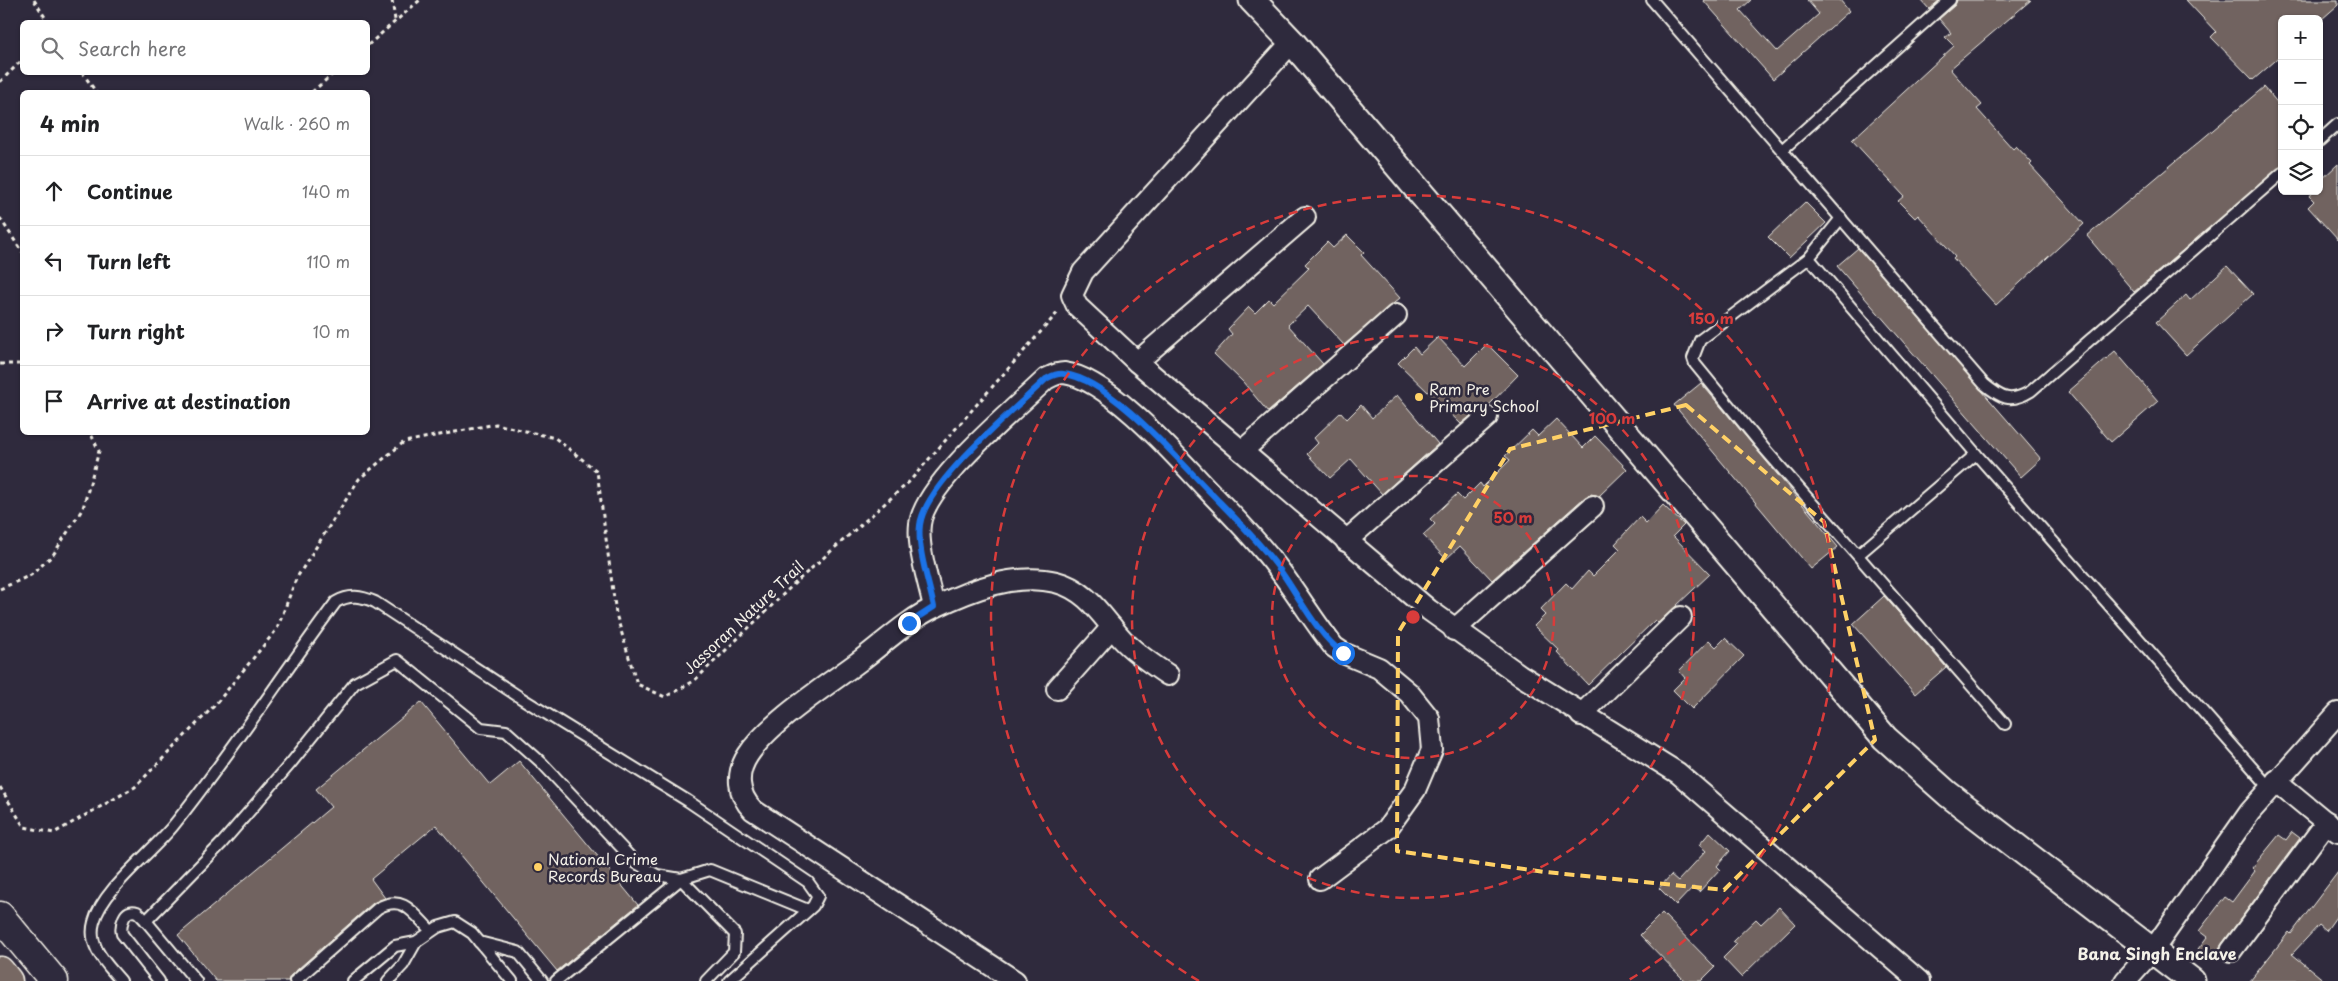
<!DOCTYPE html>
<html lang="en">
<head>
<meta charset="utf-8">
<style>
  body { margin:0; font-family:"Playpen Sans",sans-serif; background:#f6f6f6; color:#202124 }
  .controls { position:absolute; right:15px; top:15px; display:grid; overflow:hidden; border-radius:8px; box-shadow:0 1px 4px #0004 }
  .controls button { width:45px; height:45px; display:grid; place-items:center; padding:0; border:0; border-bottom:1px solid #e0e0e0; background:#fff; color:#202124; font:25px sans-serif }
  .stop { position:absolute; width:15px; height:15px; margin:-11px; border:4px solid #1a73e8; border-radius:50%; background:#fff }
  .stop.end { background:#1a73e8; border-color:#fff; box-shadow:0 1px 5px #0008 }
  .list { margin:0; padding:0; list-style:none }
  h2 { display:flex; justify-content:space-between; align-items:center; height:65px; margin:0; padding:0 20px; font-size:21px }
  h2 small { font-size:16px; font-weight:400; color:#757577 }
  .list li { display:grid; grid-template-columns:32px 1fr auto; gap:15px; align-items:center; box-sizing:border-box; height:70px; padding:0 20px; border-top:1px solid #e0e0e0 }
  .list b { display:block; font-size:19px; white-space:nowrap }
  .list em { font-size:16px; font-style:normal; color:#757577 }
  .icon { flex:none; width:28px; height:28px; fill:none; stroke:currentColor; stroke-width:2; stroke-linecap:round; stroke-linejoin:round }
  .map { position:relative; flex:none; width:2338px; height:981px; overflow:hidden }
  .search { position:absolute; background:#fff; box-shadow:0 1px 4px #0004; left:20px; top:20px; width:350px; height:55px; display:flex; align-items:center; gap:12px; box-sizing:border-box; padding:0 18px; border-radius:8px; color:#757577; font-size:19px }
  .panel { position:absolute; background:#fff; box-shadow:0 1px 4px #0004; left:20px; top:90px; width:350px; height:345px; border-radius:8px }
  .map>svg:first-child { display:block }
  .building { fill:#716460; stroke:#f4f1e8 }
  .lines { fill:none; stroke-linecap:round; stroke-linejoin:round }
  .service-casing { stroke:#f4f1e8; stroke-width:14 }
  .minor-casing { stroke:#f4f1e8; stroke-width:24 }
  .tertiary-casing { stroke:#f4f1e8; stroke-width:29 }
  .secondary-casing { stroke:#f4f1e8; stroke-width:31 }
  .motorway-casing { stroke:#f4f1e8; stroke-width:31 }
  .path { stroke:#f4f1e8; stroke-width:3; stroke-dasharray:4 4; stroke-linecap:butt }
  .service { stroke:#2f2a3d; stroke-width:10 }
  .minor { stroke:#2f2a3d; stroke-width:20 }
  .tertiary { stroke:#2f2a3d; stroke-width:25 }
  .secondary { stroke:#2f2a3d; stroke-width:28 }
  .motorway { stroke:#776864; stroke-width:28 }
  .route { stroke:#1a73e8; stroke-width:6 }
  .marked { fill:none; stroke:#ffd166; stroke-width:4; stroke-dasharray:10 6; stroke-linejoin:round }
  .ring { fill:none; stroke:#d93c3b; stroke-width:2.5; stroke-dasharray:9 6 }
  .poi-dot { fill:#ffd166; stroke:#2f2a3d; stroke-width:2 }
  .labels { text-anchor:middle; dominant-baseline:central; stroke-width:5; stroke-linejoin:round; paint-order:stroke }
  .poi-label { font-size:15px; fill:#f4f1e8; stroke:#2f2a3d; text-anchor:start }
  .street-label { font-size:15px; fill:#f4f1e8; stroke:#2f2a3d }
  .neighbourhood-label { font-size:16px; font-weight:bold; fill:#f4f1e8; stroke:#2f2a3d }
  .centre { fill:#d93c3b; stroke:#2f2a3d; stroke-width:2.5 }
  .ring-label { font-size:15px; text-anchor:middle; font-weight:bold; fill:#d93c3b; stroke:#2f2a3d; stroke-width:5; stroke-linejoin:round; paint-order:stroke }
</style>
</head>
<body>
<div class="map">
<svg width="2338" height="981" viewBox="0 0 2338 981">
  <rect width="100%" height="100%" fill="#2f2a3d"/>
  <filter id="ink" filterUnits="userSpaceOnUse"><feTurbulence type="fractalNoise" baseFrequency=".02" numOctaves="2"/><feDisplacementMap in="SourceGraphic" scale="10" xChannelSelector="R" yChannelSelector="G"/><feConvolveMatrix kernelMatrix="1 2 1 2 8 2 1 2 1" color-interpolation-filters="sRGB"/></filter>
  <g filter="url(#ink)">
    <!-- building -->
    <g class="building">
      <polygon points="1703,0 1751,0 1740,10 1777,51 1819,14 1807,0 1840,0 1849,11 1773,79"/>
      <polygon points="1921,0 1940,0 1929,9"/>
      <polygon points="1957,0 2031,0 1950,69 1982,105 1977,109 2013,149 2016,146 2032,163 2030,165 2084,224 1996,305 1953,258 1955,256 1918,215 1915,218 1898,201 1904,196 1852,140 1954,46 1945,37 1951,33 1939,19 1955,5"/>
      <polygon points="2186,0 2338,0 2338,5 2322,19 2282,19 2282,55 2253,80 2211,37 2216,32"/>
      <polygon points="2264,87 2282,108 2282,166 2134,292 2087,236"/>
      <polygon points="2338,164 2338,240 2308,207 2314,201 2309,196 2313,191 2319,191 2319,182"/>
      <polygon points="1805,202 1826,223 1789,258 1768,237"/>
      <polygon points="1347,235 1364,252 1361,255 1400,298 1344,345 1308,306 1288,325 1323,364 1268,412 1243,382 1214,354 1232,334 1228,329 1249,307 1255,313 1269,299 1273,303 1309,268 1305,264 1327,242 1333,248"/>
      <polygon points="1858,248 2041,459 2021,477 1837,266"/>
      <polygon points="2227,266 2253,294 2186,355 2156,322 2186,295 2190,300"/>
      <polygon points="1438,337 1465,366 1487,344 1518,375 1488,406 1480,408 1461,424 1398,363 1414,347 1420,354"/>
      <polygon points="2115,351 2158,401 2111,442 2068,392"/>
      <polygon points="1701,383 1838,547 1811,569 1674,405"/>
      <polygon points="1397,395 1438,444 1382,494 1351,459 1330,478 1307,454 1318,443 1314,438 1341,412 1347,419 1361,405 1372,418"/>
      <polygon points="1556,419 1583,448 1595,436 1627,469 1599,496 1591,494 1585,497 1492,580 1460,546 1446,559 1423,535 1435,524 1430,519 1457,494 1463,500 1480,483 1483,487 1510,460 1505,456 1532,430 1538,436"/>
      <polygon points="1663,505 1684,525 1673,536 1710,574 1658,623 1655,620 1588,685 1557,652 1559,650 1534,626 1545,615 1540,610 1566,583 1572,589 1588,571 1593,576 1620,549 1615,544 1640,517 1646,523"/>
      <polygon points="1884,596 1946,667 1915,694 1853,624"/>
      <polygon points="1725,638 1744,656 1692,709 1673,690 1685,678 1679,671 1709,640 1716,647"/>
      <polygon points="421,702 490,785 519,761 638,905 557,971 436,825 371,879 385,898 373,903 290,976 288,981 216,981 178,935 331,807 316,789"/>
      <polygon points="1710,832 1730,851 1717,866 1720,869 1699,892 1693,887 1676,905 1659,888 1671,875 1678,881 1706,851 1699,845"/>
      <polygon points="2292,832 2300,838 2211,959 2198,949 2207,937 2199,931 2225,897 2232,902 2255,871 2252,868 2279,835 2286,840"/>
      <polygon points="2338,872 2338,914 2326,931 2319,925 2292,954 2325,981 2250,981 2289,932 2291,934"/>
      <polygon points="1779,907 1795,924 1741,977 1723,958 1737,944 1733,941 1756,919 1761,924"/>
      <polygon points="1662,913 1715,967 1701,981 1685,981 1640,935"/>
    </g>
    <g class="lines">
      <!-- service casing -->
      <g class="service-casing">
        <g id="service">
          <path d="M1652 0 1984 384C2001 398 2010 404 2031 391L2282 173"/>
          <polyline points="2319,141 2338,124"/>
          <polyline points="1782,150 1950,0"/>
          <polyline points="1841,218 1809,258 1976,454 2270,788"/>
          <polyline points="1809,258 1700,340 1693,358 1695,364 1763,447 2005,724"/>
          <polyline points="1858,555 1976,454"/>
          <polyline points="146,921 222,843 291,763 355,683 397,660 481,728 506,731 542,763 636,863 657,875 681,879 735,934 734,952 706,981"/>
          <polyline points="479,942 518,952 542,981"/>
          <path d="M121 981C107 964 87 947 94 922 102 890 151 853 173 826 231 754 281 676 336 602 350 594 361 596 375 602L521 698 688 801 808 882 818 896 813 906 729 981"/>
          <path d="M159 981 122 934C120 926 124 907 137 912 140 914 143 918 146 921L196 981"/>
          <path d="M295 981 378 908C404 894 414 914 431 931"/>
          <polyline points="353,981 395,946 416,942 438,927 455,922 472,933 512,981"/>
          <polyline points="388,981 403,965 416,942"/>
          <polyline points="556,981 681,879 710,870 808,910"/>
        </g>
      </g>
      <!-- minor casing -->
      <g class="minor-casing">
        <g id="minor">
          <polyline points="1292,42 1083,272 1072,295 1077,306 1137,362 1429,610 1520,675 1678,773 1919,981"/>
          <polyline points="1137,362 1305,217"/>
          <polyline points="1242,451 1396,315"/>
          <polyline points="1346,541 1487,417"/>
          <path d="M934 607C929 583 917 548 920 524 925 483 1014 410 1046 379 1052 376 1057 373 1064 373 1108 378 1176 456 1206 488 1231 514 1256 539 1277 567 1297 593 1314 622 1334 647L1343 653 1379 668 1409 693 1429 718 1432 750 1415 790 1387 829 1320 879"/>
          <polyline points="1454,630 1593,506"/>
          <polyline points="1057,689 1112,627"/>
          <polyline points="1581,715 1681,617"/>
          <polyline points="2276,781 2338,832"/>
          <polyline points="2231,951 2327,822"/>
          <path d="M1015 981 753 810C737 794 736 773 748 755 770 721 828 685 861 660 885 642 909 619 935 607 971 590 1016 572 1056 582 1088 590 1102 617 1123 640 1136 654 1152 664 1168 675"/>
          <polyline points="2125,981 2153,950 2250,812 2338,713"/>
        </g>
      </g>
      <!-- tertiary casing -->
      <g class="tertiary-casing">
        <polyline id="tertiary" points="1252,0 1292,42 1885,738 1948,794 2192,981"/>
      </g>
      <!-- secondary casing -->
      <g class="secondary-casing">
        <polyline id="secondary" points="0,916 54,981"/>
      </g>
      <!-- motorway casing -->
      <g class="motorway-casing">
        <polyline id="motorway" points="0,971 8,981"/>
      </g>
      <!-- path -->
      <g class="path">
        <polyline points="34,0 48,22"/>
        <polyline points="392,0 395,20"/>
        <polyline points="368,45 420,0"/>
        <polyline points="82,72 96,92"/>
        <polyline points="0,82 22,60"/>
        <polyline points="312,92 335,72"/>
        <polyline points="0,218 22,252"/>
        <polyline points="0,364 22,364"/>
        <polyline points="0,589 31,575 53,555 83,508 99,451 90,432"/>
        <polyline points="0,787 24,827 54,833 135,787 215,705 277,629 296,579 359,479 404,442 496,424 555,438 597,471 616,614 637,684 665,697 694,681 796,582 908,483 1058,312"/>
      </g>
      <!-- service -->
      <use href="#service" class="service"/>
      <!-- minor -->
      <use href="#minor" class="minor"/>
      <!-- tertiary -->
      <use href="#tertiary" class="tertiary"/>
      <!-- secondary -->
      <use href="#secondary" class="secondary"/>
      <!-- motorway -->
      <use href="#motorway" class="motorway"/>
    </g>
  </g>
  <g class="lines" filter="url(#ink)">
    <!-- route -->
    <path class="route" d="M909 623 934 607C929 583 917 549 920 525 925 483 1014 410 1046 379 1052 376 1057 373 1064 374 1109 379 1176 457 1207 489 1231 514 1256 538 1277 566 1297 592 1316 634 1343 653"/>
  </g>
  <!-- marked area -->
  <path class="marked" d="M1686 405 1824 522 1875 740 1724 890 1545 872 1397 851 1398 633 1510 449Z"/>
  <!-- distance rings -->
  <g class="ring">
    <circle cx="1413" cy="617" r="141"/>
    <circle cx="1413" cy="617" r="281"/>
    <path d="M1199 981A422 422 0 1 1 1627 981"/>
  </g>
  <!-- markers -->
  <g class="poi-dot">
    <circle cx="1419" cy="397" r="5"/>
    <circle cx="538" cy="867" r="5"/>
  </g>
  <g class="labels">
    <!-- poi labels -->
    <g class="poi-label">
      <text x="1429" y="388">Ram Pre<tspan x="1429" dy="17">Primary School</tspan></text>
      <text x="548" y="858">National Crime<tspan x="548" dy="17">Records Bureau</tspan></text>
    </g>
    <!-- street labels -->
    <g class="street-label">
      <text transform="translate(743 617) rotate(-43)">Jassoran Nature Trail</text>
    </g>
    <!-- neighbourhood labels -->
    <g class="neighbourhood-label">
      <text x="2157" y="953">Bana Singh Enclave</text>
    </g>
  </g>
  <circle cx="1413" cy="617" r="8" class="centre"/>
  <g class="ring-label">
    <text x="1711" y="324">150 m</text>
    <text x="1612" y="424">100 m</text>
    <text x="1513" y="523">50 m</text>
  </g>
</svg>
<div class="controls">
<button>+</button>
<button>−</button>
<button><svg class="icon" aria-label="locate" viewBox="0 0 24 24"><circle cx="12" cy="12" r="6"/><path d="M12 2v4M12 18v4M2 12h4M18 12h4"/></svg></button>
<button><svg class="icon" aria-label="layers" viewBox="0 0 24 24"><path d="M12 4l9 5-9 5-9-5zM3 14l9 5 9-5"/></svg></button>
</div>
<div class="stop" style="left:1343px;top:653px"></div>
<div class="stop end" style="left:909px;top:623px"></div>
<div class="search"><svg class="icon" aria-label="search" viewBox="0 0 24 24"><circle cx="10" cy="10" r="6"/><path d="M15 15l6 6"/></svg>Search here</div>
<section class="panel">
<h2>4 min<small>Walk · 260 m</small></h2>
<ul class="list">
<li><svg class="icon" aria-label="ahead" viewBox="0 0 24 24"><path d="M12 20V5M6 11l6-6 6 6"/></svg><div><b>Continue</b></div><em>140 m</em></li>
<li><svg class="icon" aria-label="left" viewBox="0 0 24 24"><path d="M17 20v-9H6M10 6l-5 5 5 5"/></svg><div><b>Turn left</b></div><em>110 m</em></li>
<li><svg class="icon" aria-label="right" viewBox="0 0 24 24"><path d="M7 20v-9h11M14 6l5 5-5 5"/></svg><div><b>Turn right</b></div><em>10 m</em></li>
<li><svg class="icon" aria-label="arrive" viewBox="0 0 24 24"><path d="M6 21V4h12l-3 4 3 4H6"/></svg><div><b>Arrive at destination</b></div></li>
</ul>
</section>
</div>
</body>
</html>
